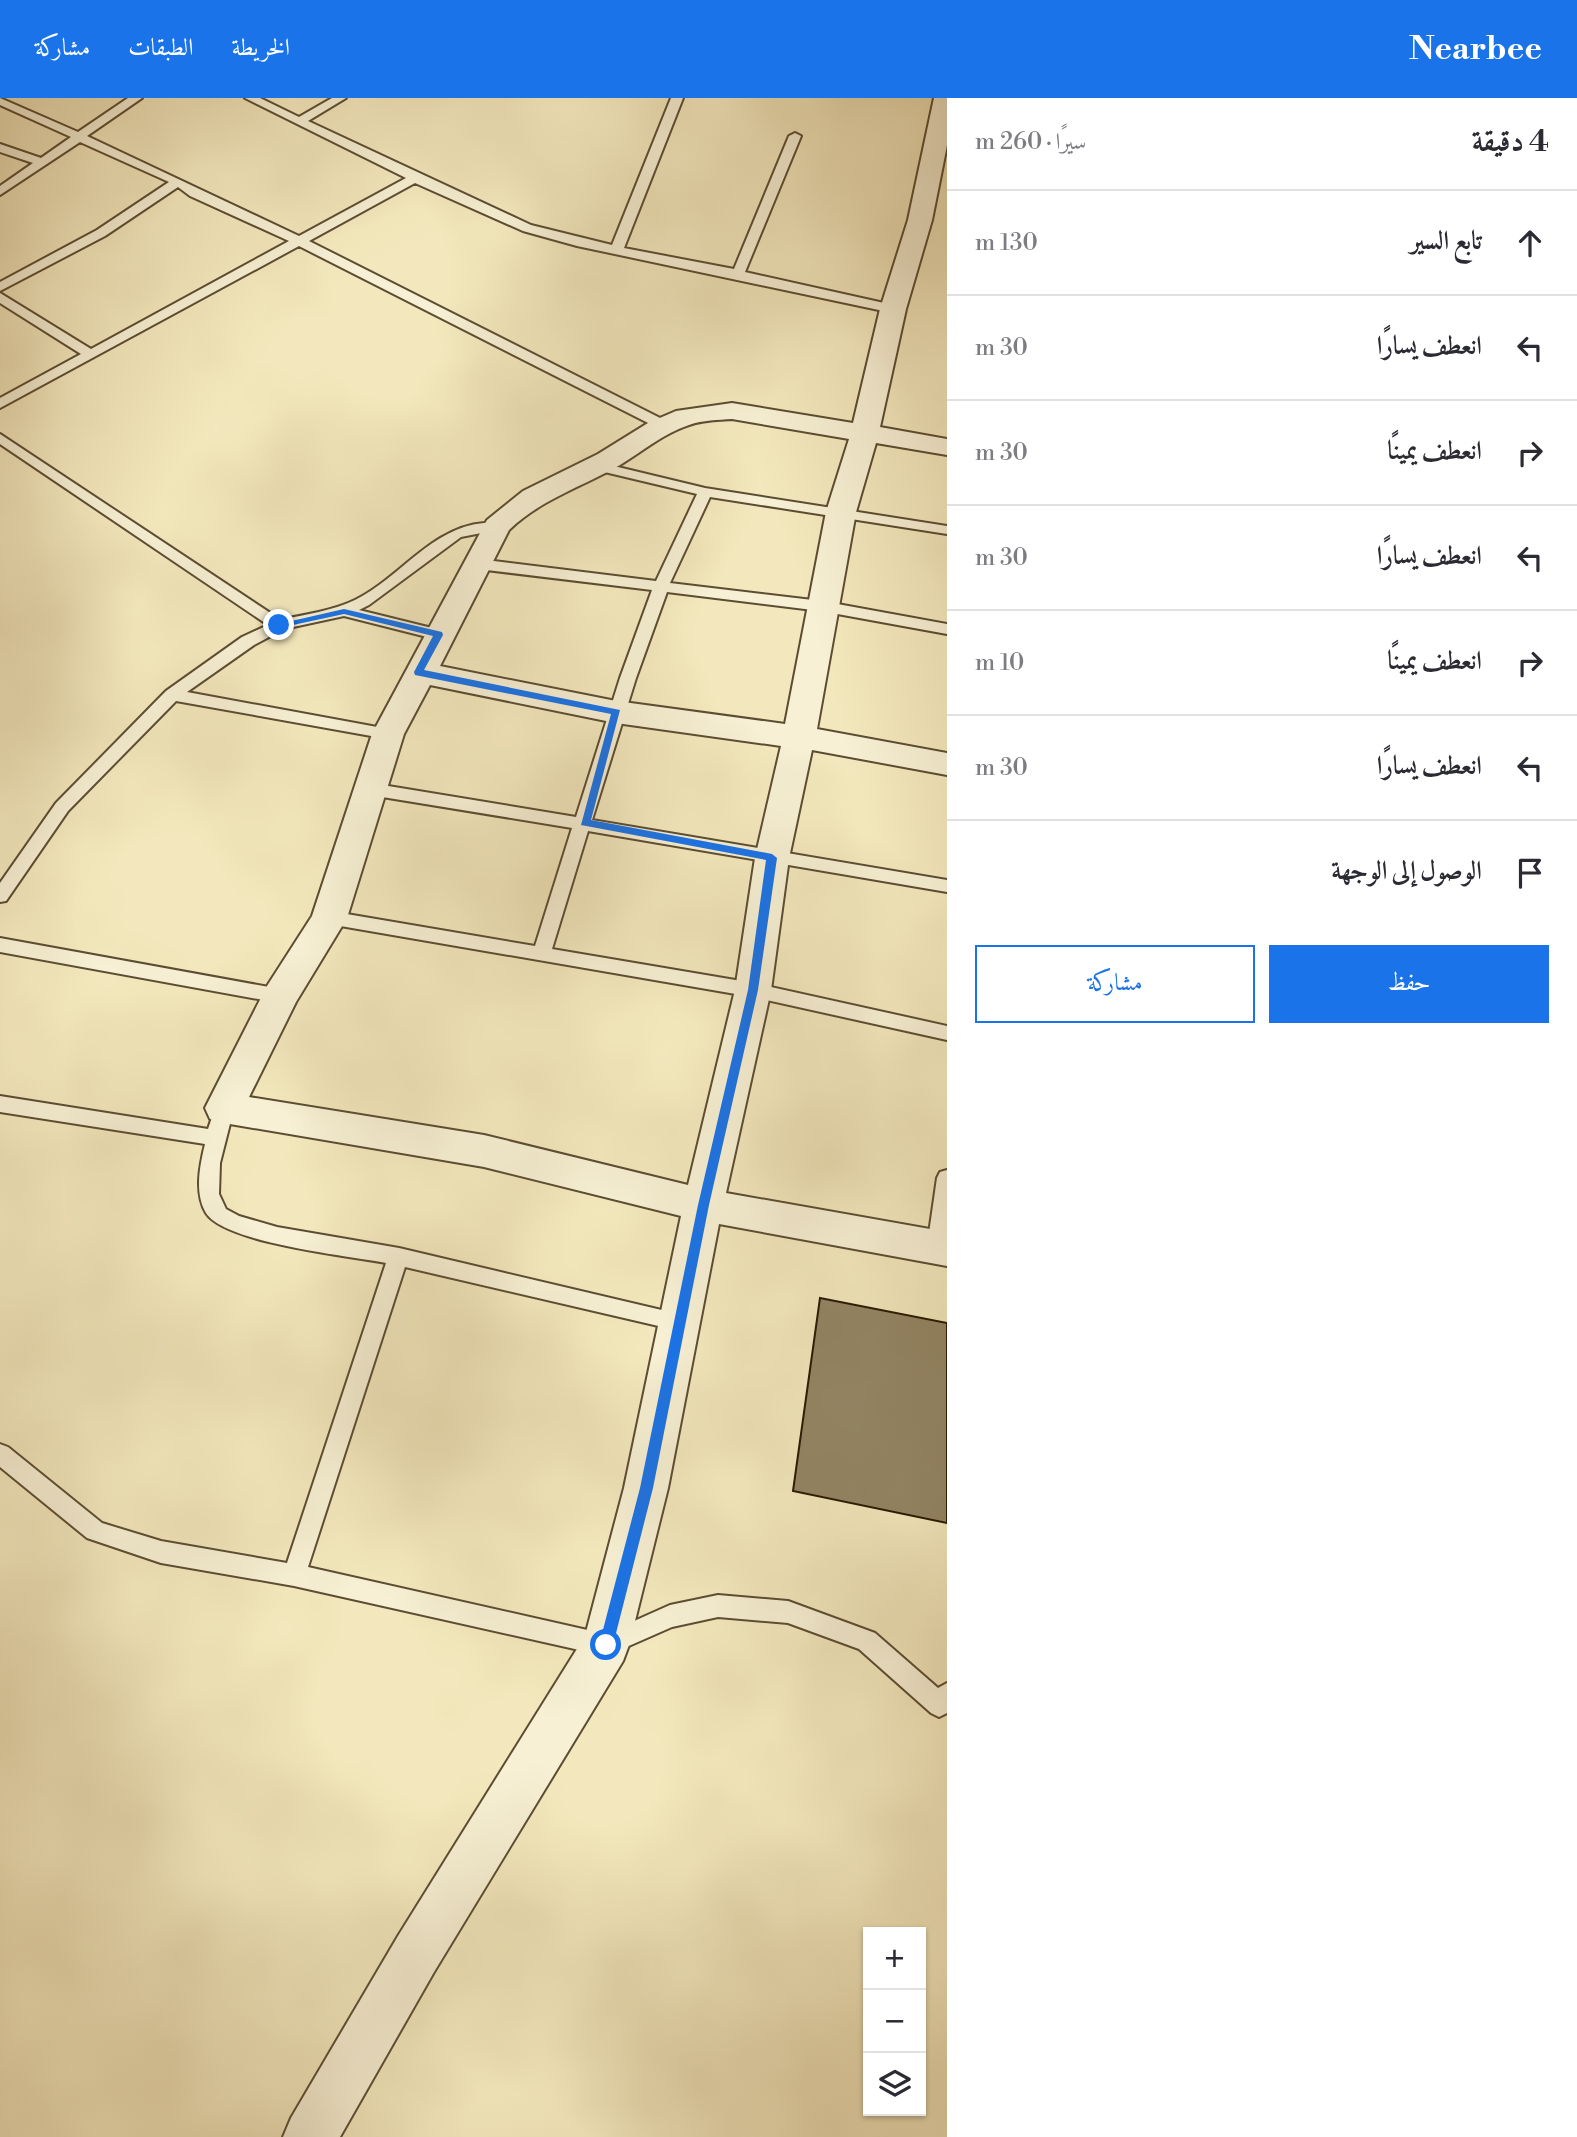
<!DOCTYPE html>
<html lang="ar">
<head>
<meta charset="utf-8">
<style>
  body { margin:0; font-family:"Libre Bodoni",Amiri,serif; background:#f2f2f3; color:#2b2b33; direction:rtl }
  .controls { position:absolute; right:21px; bottom:21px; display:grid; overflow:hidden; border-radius:0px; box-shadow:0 2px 5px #0004 }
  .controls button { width:63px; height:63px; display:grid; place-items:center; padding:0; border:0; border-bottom:2px solid #e1e1e2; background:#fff; color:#2b2b33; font:35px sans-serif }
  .stop { position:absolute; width:21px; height:21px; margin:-16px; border:5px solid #1a73e8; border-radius:50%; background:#fff }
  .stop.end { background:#1a73e8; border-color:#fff; box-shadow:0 2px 7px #0008 }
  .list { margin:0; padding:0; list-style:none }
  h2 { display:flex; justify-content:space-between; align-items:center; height:91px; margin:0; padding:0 28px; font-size:30px }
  h2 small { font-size:23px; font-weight:400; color:#7c7c81 }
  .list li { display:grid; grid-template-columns:46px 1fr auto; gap:21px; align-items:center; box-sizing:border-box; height:105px; padding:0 28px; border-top:2px solid #e1e1e2 }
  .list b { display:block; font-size:26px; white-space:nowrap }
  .list em { font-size:23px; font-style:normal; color:#7c7c81 }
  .actions { display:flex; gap:14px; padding:21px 28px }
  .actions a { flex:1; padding:16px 0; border:2px solid #1a73e8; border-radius:0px; text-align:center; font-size:24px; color:#1a73e8 }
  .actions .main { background:#1a73e8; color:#fff }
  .icon { flex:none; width:38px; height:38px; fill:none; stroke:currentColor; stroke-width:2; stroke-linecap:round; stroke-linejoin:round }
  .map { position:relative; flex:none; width:947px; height:2039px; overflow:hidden; direction:ltr }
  header { display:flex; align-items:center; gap:42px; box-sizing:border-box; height:98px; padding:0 35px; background:#1a73e8; color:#fff }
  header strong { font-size:33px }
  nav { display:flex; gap:38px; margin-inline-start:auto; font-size:24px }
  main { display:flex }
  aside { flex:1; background:#fff }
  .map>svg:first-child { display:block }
  .building { fill:#938564; stroke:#2a1903; stroke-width:2 }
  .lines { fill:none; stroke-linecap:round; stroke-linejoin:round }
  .lane-casing { stroke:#5c4d32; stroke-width:4 }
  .street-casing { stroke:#5c4d32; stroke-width:4 }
  .lane { fill:#f7f0d4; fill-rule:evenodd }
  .street { fill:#f7f0d4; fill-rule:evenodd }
  .route { fill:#1a73e8 }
</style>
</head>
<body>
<header>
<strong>Nearbee</strong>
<nav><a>الخريطة</a><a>الطبقات</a><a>مشاركة</a></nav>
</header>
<main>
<aside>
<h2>4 دقيقة<small>سيرًا · 260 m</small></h2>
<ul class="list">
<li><svg class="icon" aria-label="ahead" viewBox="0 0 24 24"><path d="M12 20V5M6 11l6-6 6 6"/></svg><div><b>تابع السير</b></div><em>130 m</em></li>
<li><svg class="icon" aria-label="left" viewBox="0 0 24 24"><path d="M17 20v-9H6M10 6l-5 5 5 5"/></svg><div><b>انعطف يسارًا</b></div><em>30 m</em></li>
<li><svg class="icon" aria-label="right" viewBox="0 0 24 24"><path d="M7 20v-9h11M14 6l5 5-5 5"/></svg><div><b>انعطف يمينًا</b></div><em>30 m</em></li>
<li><svg class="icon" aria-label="left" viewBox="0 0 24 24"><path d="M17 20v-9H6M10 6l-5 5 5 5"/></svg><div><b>انعطف يسارًا</b></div><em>30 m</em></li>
<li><svg class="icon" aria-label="right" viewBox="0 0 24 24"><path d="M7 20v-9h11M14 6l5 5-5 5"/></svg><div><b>انعطف يمينًا</b></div><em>10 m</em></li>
<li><svg class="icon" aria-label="left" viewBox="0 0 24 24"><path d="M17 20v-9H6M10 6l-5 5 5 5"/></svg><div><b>انعطف يسارًا</b></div><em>30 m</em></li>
<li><svg class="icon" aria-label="arrive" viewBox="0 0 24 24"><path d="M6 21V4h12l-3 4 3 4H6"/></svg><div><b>الوصول إلى الوجهة</b></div></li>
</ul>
<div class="actions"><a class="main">حفظ</a><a>مشاركة</a></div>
</aside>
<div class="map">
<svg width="947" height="2039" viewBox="0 0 947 2039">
  <rect width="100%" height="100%" fill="#f3e8bd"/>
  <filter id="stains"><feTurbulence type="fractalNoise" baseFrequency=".00286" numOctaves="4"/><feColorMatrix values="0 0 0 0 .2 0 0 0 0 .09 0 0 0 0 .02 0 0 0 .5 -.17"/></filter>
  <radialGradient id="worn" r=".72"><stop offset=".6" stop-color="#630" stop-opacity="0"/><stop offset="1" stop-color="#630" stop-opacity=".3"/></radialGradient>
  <!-- building -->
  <polygon class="building" points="820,1200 947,1225 947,1425 793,1393"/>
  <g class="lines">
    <!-- lane casing -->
    <g class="lane-casing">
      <g id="lane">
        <polygon points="0,0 78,34 128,0 142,0 87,38 299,138 406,80 245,0 260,0 299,19 332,0 346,0 308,23 531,127 612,147 671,0 683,0 624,150 734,171 789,38 795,35 801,38 745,174 893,207 899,211 893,215 577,148 523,133 415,85 309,143 670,325 670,331 660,331 299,148 0,310 0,300 81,256 0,205 0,195 91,251 289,143 190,98 178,89 105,138 0,193 0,184 97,132 169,84 80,44 0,97 0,88 33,65 0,54 0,46 41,60 71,39 0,7"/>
        <path d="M0 336 281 522C306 516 332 513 355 502 400 480 432 429 484 425 493 424 498 422 504 428L502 431 461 439 369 507 359 512 444 533 447 537 444 541 439 542 344 518 284 531 254 547 187 594 388 631 396 636 394 640 388 641 176 603 68 713 6 803 0 804V785L56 705 166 593 242 539 268 527 0 346Z"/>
        <polygon points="597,364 705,390 947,428 947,436 710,399 670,485 821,503 947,526 947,536 821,513 667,494 636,580 592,722 947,782 947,794 588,733 552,851 753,885 947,928 947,942 753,899 323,825 320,820 323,815 329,813 535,848 572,730 370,697 362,691 370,685 576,719 620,580 652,492 478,471 471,466 478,461 656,483 697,396 592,371 590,368"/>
        <polygon points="0,840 280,891 286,893 289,898 286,903 280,905 0,854"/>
        <path d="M0 998 208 1031 217 1005 224 1002 231 1005 234 1010 220 1065 219 1096 226 1111 239 1118 277 1129 399 1150 687 1218 690 1224 687 1230 680 1233 405 1169 308 1469 605 1536 670 1507 718 1497 788 1503 875 1535 938 1590 947 1585V1615L939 1619 931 1615 859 1551 788 1525 718 1519 672 1529 606 1558 294 1488 161 1465 87 1440 0 1369V1346L8 1349 102 1425 161 1443 287 1465 386 1165C349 1158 225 1145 206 1115 194 1095 200 1067 205 1046L0 1014Z"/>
        <polygon points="947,1072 947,1149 944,1155 937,1158 930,1155 927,1149 937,1080 940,1074"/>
      </g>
    </g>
    <!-- street casing -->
    <g class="street-casing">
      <path id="street" d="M934 0H947V47L932 122 906 211 880 329 947 341V357L876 345 856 414 817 631 947 655V677L812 652 789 760 771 892 726 1095 947 1134V1168L719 1126 668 1390 629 1547 623 1563 434 1874 340 2039H283L291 2020 398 1838 585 1538 624 1390 681 1118 484 1069 224 1025 210 1021 205 1010 267 888 312 818 372 636 487 422 523 393 598 356 648 325 676 313 732 305 853 325 880 211 908 122ZM732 321 849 341 826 414 785 626 616 603 440 568 509 432C541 401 582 389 620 367 643 353 664 335 689 327 703 322 718 322 732 321ZM430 587 616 625 781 648 755 760 735 892 688 1087 484 1037 249 999 296 904 347 820 404 636Z"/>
    </g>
    <!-- lane -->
    <use href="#lane" class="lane"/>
    <!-- street -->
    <use href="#street" class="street"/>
  </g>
  <!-- route -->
  <polygon class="route" points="344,511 442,534 443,537 424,572 620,612 591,722 772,756 777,760 758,892 709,1107 653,1390 613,1547 606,1554 599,1547 640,1390 698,1107 748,892 766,762 581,727 611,616 415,577 414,574 433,538 344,516 279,530 274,527"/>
  <rect width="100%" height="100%" filter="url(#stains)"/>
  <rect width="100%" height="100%" fill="url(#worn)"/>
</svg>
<div class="controls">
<button>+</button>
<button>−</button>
<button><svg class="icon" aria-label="layers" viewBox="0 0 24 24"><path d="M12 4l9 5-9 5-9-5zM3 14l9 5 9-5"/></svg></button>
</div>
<div class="stop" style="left:606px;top:1547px"></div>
<div class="stop end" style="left:279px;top:527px"></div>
</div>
</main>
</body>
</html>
